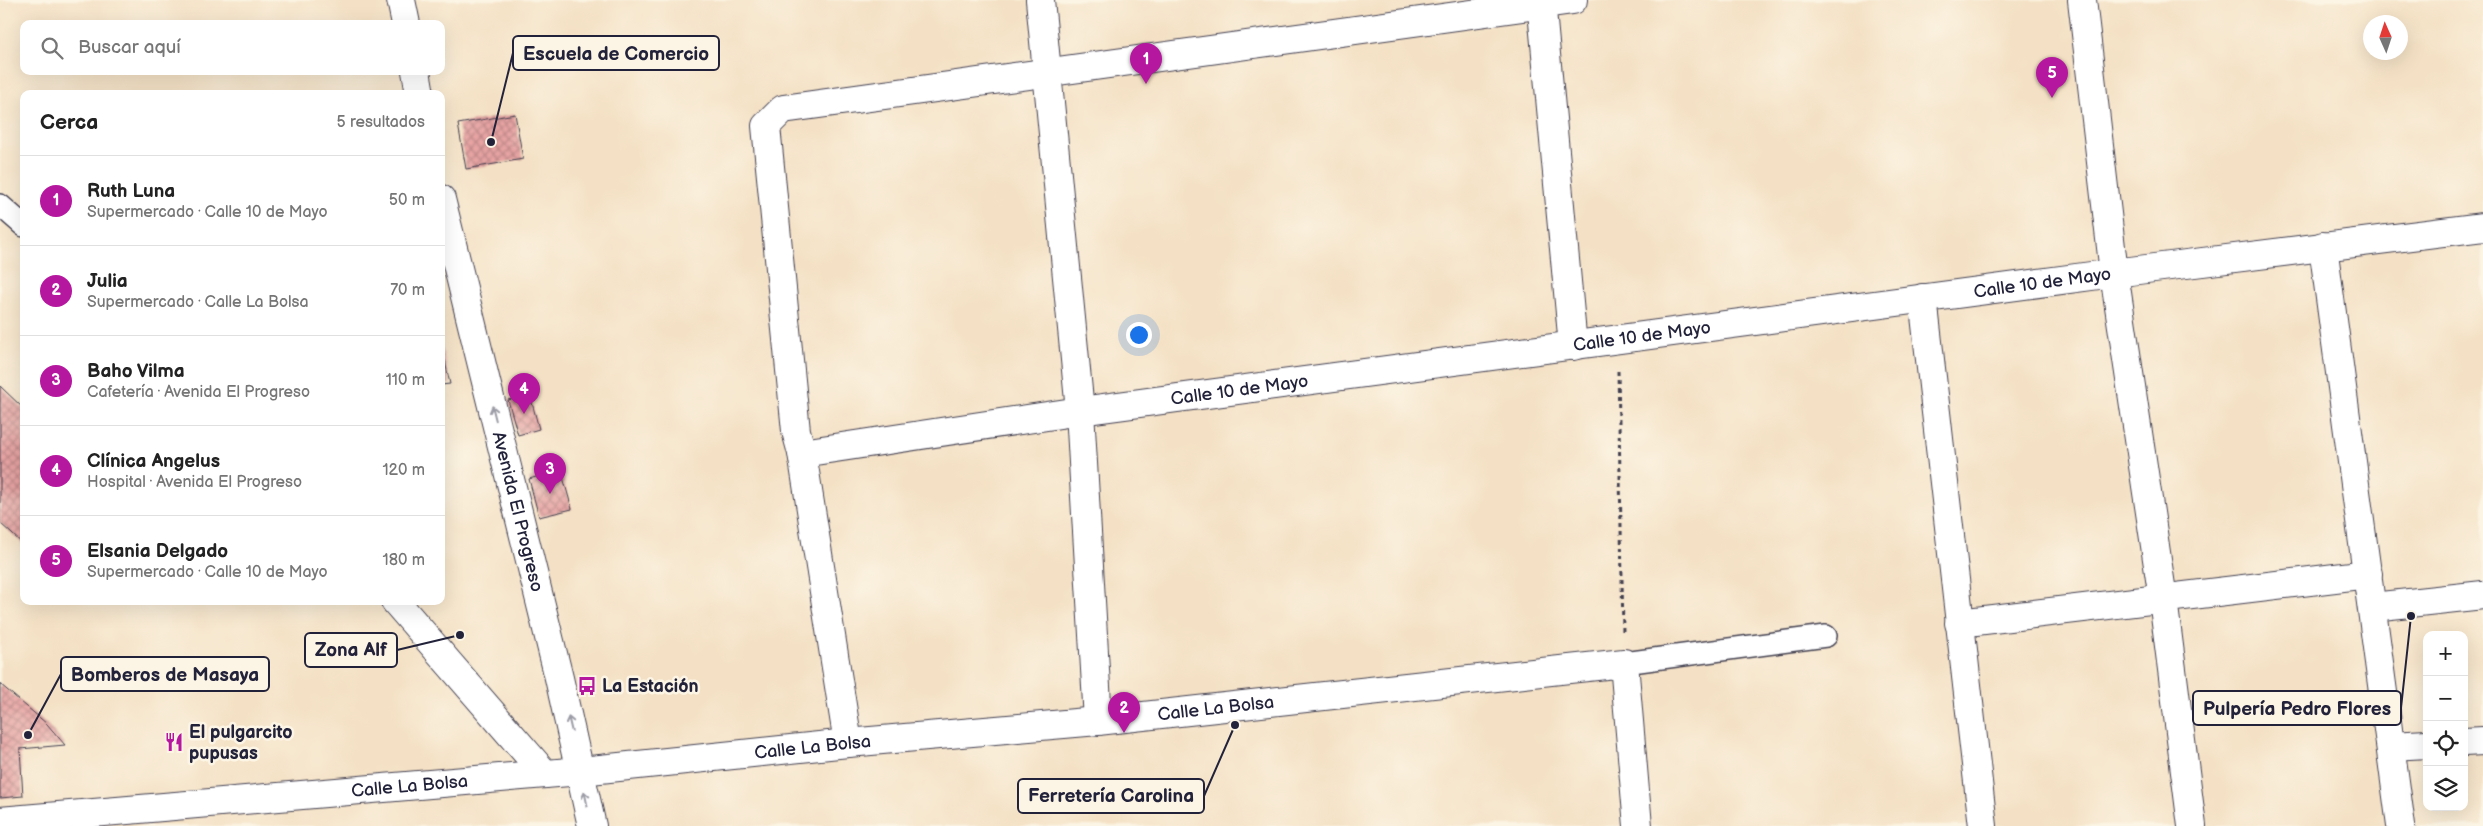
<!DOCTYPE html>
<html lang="es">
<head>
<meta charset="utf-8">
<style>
  body { margin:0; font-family:"Balsamiq Sans",sans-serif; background:#f2f2f2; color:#222 }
  .controls { position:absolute; right:15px; bottom:15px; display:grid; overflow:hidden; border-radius:10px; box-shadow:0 5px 20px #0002 }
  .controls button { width:45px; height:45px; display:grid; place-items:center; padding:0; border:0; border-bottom:1px solid #e0e0e0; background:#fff; color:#222; font:25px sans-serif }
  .compass { position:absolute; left:2363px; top:15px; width:45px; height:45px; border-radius:50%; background:#fff; box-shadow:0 5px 20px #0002; rotate:357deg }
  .you { position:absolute; left:1138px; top:334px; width:18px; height:18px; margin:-12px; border:4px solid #fff; border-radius:50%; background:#1a73e8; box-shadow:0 0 0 8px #1a73e833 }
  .badge { display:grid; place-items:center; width:32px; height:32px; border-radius:50%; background:#b5179e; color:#fff; font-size:16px; font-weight:700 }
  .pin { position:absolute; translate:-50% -41px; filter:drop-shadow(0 1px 2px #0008) }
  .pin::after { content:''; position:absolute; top:26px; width:18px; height:15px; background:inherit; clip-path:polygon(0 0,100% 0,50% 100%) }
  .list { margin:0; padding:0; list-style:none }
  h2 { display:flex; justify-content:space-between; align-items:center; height:65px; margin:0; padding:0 20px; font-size:21px }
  h2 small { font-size:16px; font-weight:400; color:#767676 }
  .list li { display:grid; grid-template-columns:32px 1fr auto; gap:15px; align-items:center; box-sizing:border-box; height:90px; padding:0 20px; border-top:1px solid #e0e0e0 }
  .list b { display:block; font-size:19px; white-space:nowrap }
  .list p { margin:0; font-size:16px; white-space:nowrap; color:#767676 }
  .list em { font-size:16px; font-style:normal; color:#767676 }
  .icon { flex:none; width:28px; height:28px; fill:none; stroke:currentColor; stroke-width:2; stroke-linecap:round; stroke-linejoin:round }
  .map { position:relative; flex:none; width:2483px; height:826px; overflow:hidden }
  .search { position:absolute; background:#fff; box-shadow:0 5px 20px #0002; left:20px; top:20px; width:425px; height:55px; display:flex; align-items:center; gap:12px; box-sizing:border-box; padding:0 18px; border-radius:10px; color:#767676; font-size:19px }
  .panel { position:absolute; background:#fff; box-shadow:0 5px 20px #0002; left:20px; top:90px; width:425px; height:515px; border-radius:10px }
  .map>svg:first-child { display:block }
  .building { fill:url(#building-cross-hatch) }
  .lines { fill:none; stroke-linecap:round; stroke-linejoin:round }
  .lane-casing { stroke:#423f50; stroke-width:24 }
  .street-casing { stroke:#423f50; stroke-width:30 }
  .secondary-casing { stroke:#423f50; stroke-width:30 }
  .path { stroke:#423f50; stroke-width:3; stroke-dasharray:4 4; stroke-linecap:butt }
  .lane { stroke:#fff; stroke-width:21 }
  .street { stroke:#fff; stroke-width:28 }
  .secondary { stroke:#fff; stroke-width:28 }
  .oneway { stroke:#9c9ca7 }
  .labels { text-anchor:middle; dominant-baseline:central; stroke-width:5; stroke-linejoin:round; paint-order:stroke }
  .street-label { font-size:18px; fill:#22223b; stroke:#fcf5e5 }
  .poi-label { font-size:18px; font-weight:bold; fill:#22223b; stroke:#fcf5e5; text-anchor:start }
  .leader { fill:none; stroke:#22223b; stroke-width:2 }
  .callout-dot { fill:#22223b; stroke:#fcf5e5; stroke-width:2 }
  .callout { fill:#fcf5e5; stroke:#22223b; stroke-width:2 }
  .callout-label { font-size:19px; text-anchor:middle; font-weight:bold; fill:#22223b }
</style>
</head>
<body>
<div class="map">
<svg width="2483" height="826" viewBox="0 0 2483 826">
  <defs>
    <pattern id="building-cross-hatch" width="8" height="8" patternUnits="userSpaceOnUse" patternTransform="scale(1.25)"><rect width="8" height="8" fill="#e6a3a2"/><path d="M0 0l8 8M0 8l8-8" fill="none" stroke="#ba8485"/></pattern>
  </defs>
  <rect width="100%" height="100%" fill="#fcf5e5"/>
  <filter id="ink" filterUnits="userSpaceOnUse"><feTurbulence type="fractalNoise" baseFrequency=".02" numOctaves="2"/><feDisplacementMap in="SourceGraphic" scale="10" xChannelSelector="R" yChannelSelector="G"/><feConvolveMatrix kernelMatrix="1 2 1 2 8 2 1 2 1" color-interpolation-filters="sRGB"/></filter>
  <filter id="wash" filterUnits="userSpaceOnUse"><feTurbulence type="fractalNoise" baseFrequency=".0096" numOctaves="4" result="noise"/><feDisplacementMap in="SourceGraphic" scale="20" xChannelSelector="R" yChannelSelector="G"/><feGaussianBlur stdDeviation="1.12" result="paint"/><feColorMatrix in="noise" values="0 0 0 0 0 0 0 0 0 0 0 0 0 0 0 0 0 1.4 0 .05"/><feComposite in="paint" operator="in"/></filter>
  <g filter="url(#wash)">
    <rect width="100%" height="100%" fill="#f4e1c5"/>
    <g id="blocks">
      <!-- building -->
      <g class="building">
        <polygon points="515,114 523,159 466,169 458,124"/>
        <polygon points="441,343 450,384 441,385"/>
        <polygon points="0,386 24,409 24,545 0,523"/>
        <polygon points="530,395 539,429 518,435 508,400"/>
        <polygon points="561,470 572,509 539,517 529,479"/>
        <polygon points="0,684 47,724 65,745 20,749 23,796 0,798"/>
      </g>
    </g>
  </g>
  <g filter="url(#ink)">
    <use href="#blocks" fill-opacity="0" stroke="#423f50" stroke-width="1"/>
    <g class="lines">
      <!-- lane casing -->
      <g class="lane-casing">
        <g id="lane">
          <polyline points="0,205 24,226"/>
          <polyline points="1624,663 1826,636"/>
        </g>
      </g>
      <!-- street casing -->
      <g class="street-casing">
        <g id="street">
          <polyline points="1040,0 1080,411 1098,721"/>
          <polyline points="1541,0 1573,346"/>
          <polyline points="2082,0 2114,273 2163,599 2192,826"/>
          <polyline points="2323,246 2401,826"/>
          <polyline points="1923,298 1983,826"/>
          <path id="s1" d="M802 453 1080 411 2114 273 2483 227"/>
          <polyline points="395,601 545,774"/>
          <polyline points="2372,607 2483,595"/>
          <polyline points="1959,623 2368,574"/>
          <polyline points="2464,742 2483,741"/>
          <polyline points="848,743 802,453 796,431 766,126 783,109 1573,0"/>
          <polyline points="2391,746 2427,744"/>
          <path id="s2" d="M0 821 581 771 848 743 1098 721 1624 663 1638 826"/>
        </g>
      </g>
      <!-- secondary casing -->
      <g class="secondary-casing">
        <g id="secondary">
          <polyline points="401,0 406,24"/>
          <polyline points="416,71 420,94"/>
          <path id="s3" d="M441 199 559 678 592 826"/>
        </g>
      </g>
      <!-- path -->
      <polyline class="path" points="1618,371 1623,632"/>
      <!-- lane -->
      <use href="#lane" class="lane"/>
      <!-- street -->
      <use href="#street" class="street"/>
      <!-- secondary -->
      <use href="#secondary" class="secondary"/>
    </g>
    <!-- one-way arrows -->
    <defs><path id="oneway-shaft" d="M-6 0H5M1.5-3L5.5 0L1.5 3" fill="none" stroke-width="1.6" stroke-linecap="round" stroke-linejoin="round" transform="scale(1.25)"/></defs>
    <g class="oneway">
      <use href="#oneway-shaft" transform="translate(494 413) rotate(-104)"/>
      <use href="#oneway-shaft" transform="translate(570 724) rotate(-103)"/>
      <use href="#oneway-shaft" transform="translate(586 799) rotate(-102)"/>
    </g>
  </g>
  <!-- icons -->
  <defs>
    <g id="bus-bare" transform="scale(1.5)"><path d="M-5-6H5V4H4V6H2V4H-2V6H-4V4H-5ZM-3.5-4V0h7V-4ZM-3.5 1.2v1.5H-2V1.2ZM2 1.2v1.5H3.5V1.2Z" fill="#b5179e" stroke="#fcf5e5" stroke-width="2.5" paint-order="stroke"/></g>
    <g id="restaurant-bare" transform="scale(1.5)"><path d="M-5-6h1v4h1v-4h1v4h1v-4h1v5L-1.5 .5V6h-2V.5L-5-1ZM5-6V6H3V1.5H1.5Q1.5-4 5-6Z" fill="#b5179e" stroke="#fcf5e5" stroke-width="2.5" paint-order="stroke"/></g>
  </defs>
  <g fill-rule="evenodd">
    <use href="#bus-bare" x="587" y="686"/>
    <use href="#restaurant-bare" x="174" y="742"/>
  </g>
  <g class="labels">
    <!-- street labels -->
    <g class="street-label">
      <text stroke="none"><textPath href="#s1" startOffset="1252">Calle 10 de Mayo</textPath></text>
      <text stroke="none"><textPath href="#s1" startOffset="848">Calle 10 de Mayo</textPath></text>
      <text stroke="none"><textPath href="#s1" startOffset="442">Calle 10 de Mayo</textPath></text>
      <text stroke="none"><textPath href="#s3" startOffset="322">Avenida El Progreso</textPath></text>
      <text stroke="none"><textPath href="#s2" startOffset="1221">Calle La Bolsa</textPath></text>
      <text stroke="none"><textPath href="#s2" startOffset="816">Calle La Bolsa</textPath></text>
      <text stroke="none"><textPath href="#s2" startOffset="411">Calle La Bolsa</textPath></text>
    </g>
    <!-- poi labels -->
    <g class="poi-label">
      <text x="602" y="686">La Estación</text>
      <text x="189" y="732">El pulgarcito<tspan x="189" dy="21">pupusas</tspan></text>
    </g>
  </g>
  <!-- callouts -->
  <path class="leader" d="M491 142L513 53M460 635L397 650M28 735L61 674M2411 616L2401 708M1235 725L1204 796"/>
  <g class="callout-dot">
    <circle cx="491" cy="142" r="5"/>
    <circle cx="460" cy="635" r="5"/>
    <circle cx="28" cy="735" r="5"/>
    <circle cx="2411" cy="616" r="5"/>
    <circle cx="1235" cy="725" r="5"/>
  </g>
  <g class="callout">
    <rect x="513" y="36" width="206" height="34" rx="5"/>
    <rect x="305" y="633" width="92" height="34" rx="5"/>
    <rect x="61" y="657" width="208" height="34" rx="5"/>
    <rect x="2193" y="691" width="208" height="34" rx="5"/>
    <rect x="1018" y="779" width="186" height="34" rx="5"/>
  </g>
  <g class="callout-label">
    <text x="616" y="60">Escuela de Comercio</text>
    <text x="351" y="656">Zona Alf</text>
    <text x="165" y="681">Bomberos de Masaya</text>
    <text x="2297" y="715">Pulpería Pedro Flores</text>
    <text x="1111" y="802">Ferretería Carolina</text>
  </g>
</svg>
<div class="controls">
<button>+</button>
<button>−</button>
<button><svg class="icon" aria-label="locate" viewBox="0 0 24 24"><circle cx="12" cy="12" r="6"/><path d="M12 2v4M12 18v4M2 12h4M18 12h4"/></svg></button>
<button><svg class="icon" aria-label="layers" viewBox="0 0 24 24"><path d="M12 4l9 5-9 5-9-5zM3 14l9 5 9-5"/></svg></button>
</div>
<svg class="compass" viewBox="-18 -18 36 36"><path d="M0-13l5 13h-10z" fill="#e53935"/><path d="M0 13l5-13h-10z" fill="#767676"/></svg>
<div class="you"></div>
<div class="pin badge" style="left:1146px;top:84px">1</div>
<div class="pin badge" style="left:1124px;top:733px">2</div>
<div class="pin badge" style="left:550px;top:494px">3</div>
<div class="pin badge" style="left:524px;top:414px">4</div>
<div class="pin badge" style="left:2052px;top:98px">5</div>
<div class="search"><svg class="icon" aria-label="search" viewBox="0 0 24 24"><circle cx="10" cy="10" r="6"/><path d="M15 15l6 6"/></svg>Buscar aquí</div>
<section class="panel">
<h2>Cerca<small>5 resultados</small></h2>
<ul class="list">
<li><span class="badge">1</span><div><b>Ruth Luna</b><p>Supermercado · Calle 10 de Mayo</p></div><em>50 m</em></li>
<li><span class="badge">2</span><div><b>Julia</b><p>Supermercado · Calle La Bolsa</p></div><em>70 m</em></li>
<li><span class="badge">3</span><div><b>Baho Vilma</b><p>Cafetería · Avenida El Progreso</p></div><em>110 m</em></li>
<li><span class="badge">4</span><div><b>Clínica Angelus</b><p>Hospital · Avenida El Progreso</p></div><em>120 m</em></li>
<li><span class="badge">5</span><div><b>Elsania Delgado</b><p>Supermercado · Calle 10 de Mayo</p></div><em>180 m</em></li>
</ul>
</section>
</div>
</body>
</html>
